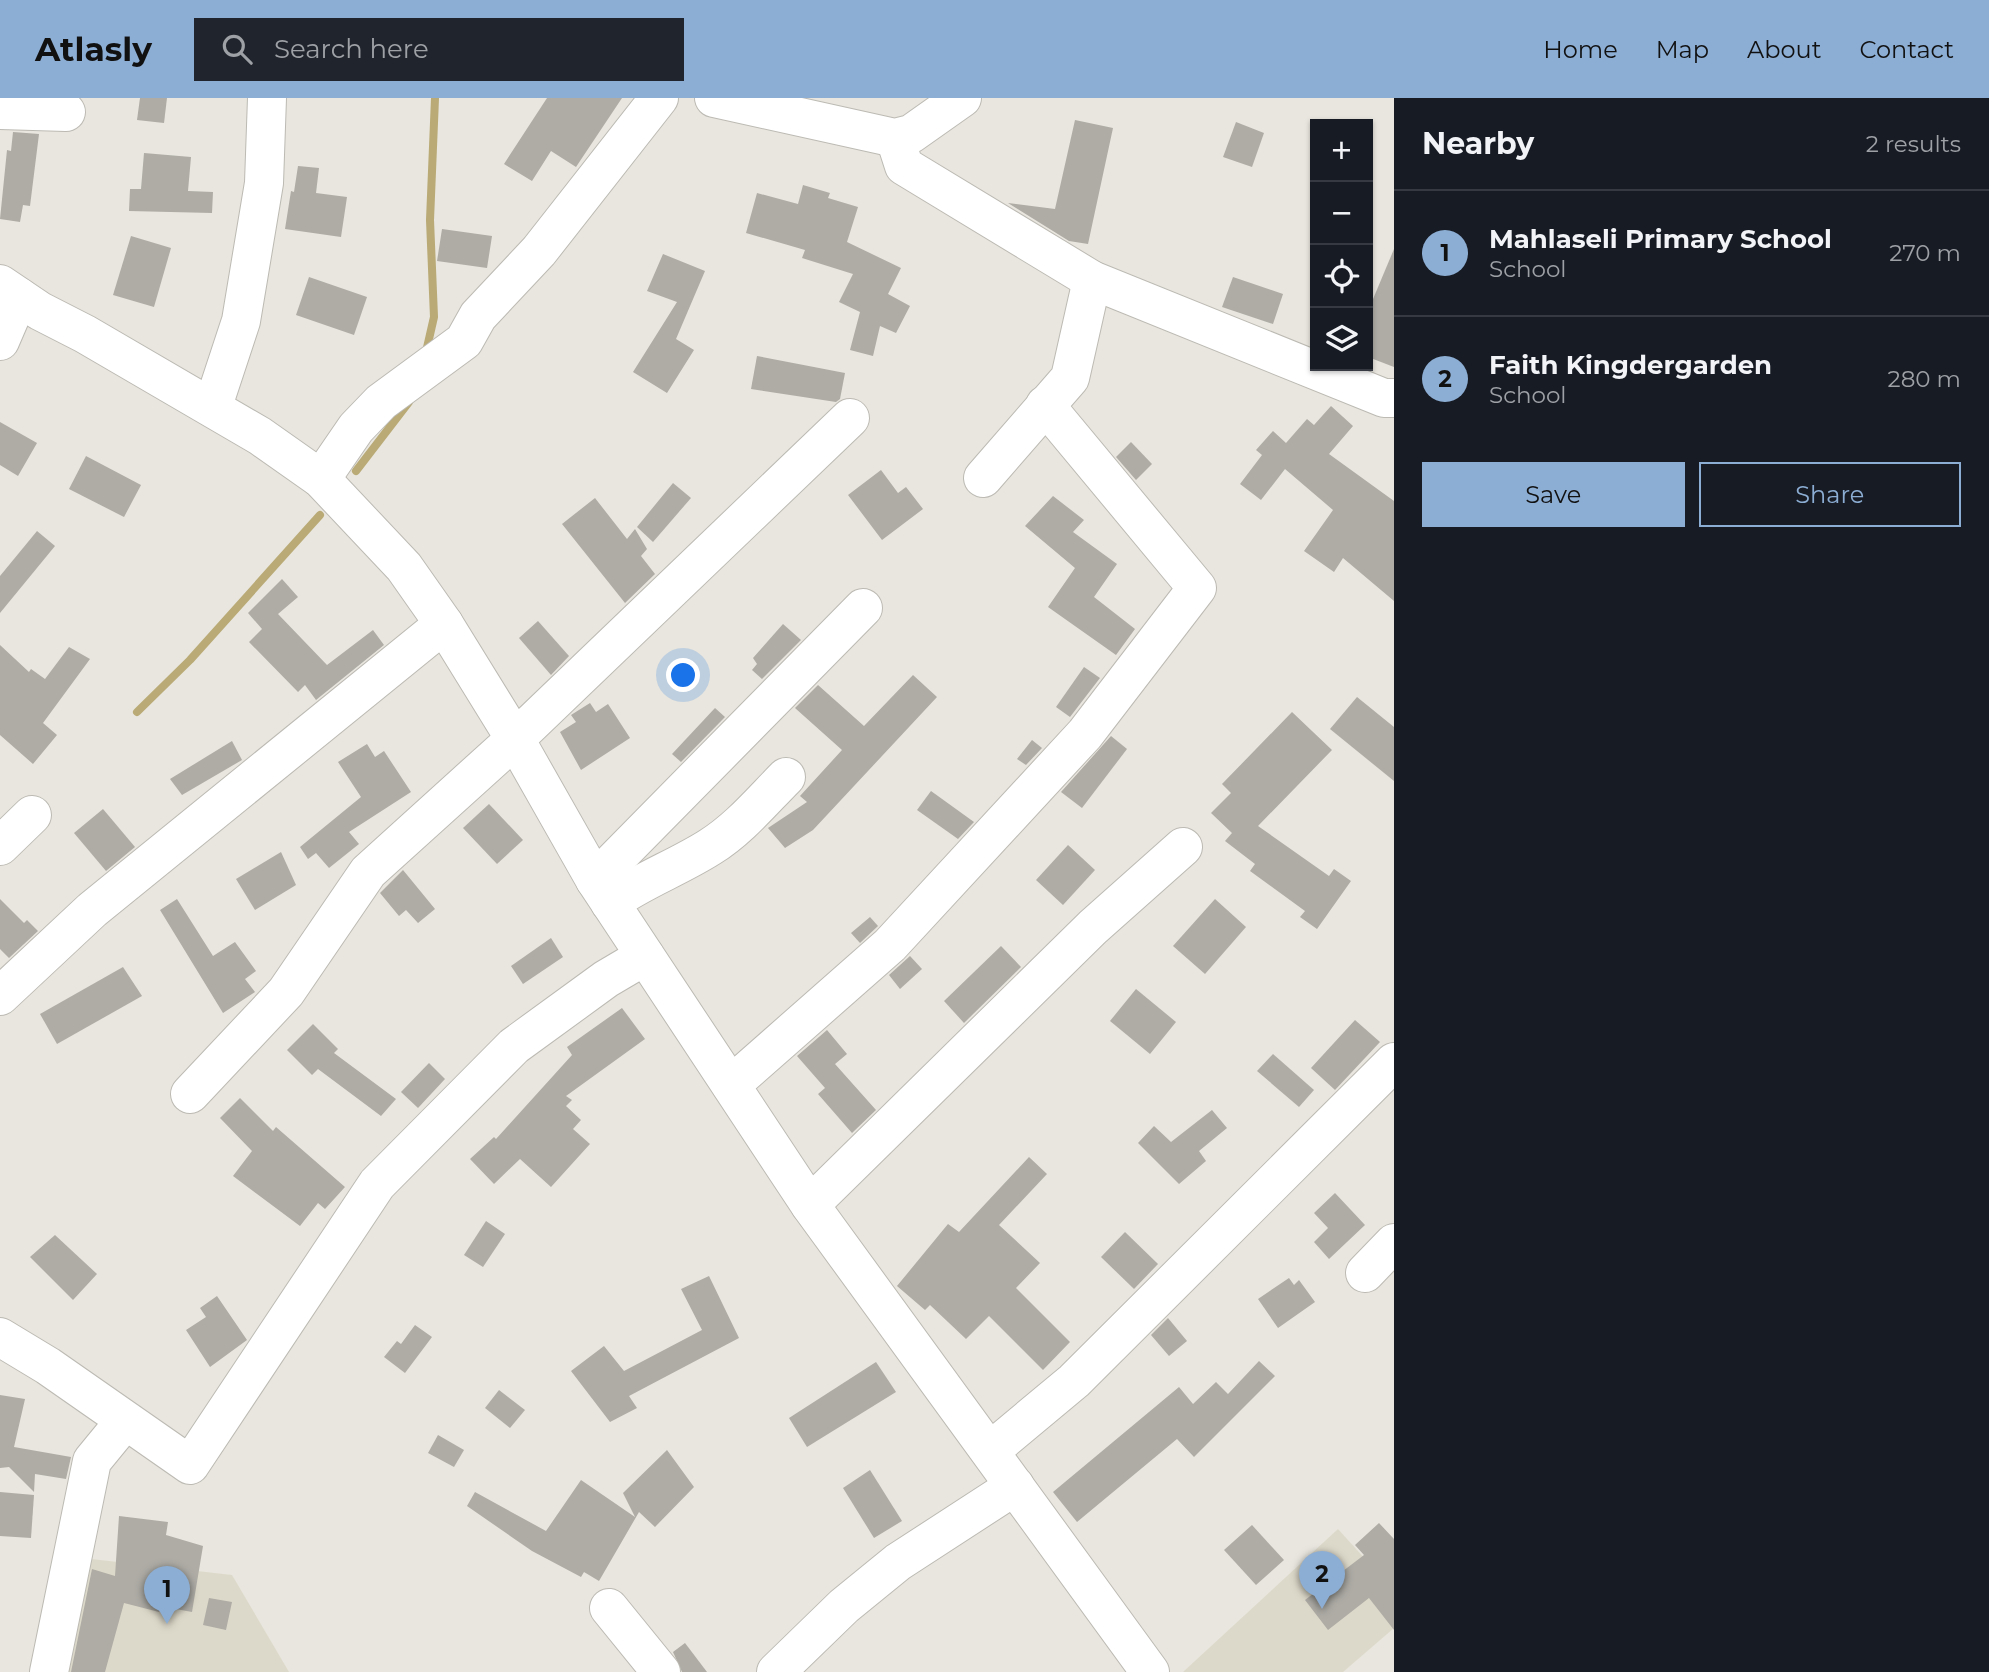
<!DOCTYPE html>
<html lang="en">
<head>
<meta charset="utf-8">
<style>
  body { margin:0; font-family:Montserrat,sans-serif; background:#20242c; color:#f1f3f6 }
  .controls { position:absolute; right:21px; top:21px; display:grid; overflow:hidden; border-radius:0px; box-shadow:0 2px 5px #0004 }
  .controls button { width:63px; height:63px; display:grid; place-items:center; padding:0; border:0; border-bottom:2px solid #363941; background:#171b24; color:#f1f3f6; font:35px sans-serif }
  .you { position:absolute; left:684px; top:578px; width:24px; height:24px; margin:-18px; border:5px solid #fff; border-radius:50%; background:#1a73e8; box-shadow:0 0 0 10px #1a73e833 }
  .badge { display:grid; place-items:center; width:46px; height:46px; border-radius:50%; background:#8daed4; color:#111; font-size:23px; font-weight:700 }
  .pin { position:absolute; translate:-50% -58px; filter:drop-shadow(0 2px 4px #0008) }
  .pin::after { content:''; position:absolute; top:37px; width:24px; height:21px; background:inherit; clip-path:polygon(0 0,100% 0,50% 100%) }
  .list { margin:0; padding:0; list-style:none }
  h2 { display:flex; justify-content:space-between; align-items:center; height:91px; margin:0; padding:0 28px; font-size:30px }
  h2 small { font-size:23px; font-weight:400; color:#9ea1a6 }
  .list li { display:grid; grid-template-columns:46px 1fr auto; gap:21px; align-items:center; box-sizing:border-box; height:126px; padding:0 28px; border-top:2px solid #363941 }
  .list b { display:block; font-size:26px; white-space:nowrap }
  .list p { margin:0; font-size:23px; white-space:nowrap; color:#9ea1a6 }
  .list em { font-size:23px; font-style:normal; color:#9ea1a6 }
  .actions { display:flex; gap:14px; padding:21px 28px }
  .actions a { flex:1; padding:16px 0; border:2px solid #8daed4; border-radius:0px; text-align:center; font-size:24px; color:#8daed4 }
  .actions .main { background:#8daed4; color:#111 }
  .icon { flex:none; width:38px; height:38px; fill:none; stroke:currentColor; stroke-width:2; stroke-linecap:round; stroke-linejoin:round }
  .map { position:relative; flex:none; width:1394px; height:1574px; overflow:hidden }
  header { display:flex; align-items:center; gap:42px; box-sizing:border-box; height:98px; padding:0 35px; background:#8daed4; color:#111 }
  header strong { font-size:33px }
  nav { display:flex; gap:38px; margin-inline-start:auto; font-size:24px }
  .search { width:490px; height:63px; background:#20242c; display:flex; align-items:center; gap:18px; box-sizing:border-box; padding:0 24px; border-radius:0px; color:#9ea1a6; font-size:26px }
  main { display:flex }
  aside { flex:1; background:#171b24 }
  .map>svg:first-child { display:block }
  .built { fill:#ddd9ca }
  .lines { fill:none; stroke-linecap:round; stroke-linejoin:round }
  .stream { stroke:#b9aa76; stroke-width:8 }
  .building { fill:#aeaca5 }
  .minor-casing { stroke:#bcbab3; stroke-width:40 }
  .major-casing { stroke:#bcbab3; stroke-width:40 }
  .minor { stroke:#fff; stroke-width:38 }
  .major { stroke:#fff; stroke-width:38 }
</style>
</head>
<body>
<header>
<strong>Atlasly</strong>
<div class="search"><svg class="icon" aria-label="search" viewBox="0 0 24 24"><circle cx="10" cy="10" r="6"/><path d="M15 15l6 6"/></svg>Search here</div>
<nav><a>Home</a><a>Map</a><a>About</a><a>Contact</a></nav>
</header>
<main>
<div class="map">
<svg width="1394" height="1574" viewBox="0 0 1394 1574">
  <rect width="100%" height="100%" fill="#e8e6de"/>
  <!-- built -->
  <g class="built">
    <polygon points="1338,1431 1394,1493 1394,1530 1343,1574 1183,1574"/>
    <polygon points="91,1461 232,1477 289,1574 61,1574"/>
  </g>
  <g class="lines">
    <!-- stream -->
    <g class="stream">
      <polyline points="426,254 434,219 430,122 435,0"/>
      <polyline points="356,373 409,304"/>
      <polyline points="137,614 190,562 320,417"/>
    </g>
  </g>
  <!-- building -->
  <g class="building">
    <polygon points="140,0 167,0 164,25 137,22"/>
    <polygon points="547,0 622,0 576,69 551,53 532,83 504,66"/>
    <polygon points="1075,22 1113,30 1088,146 1069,143 1008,105 1055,111"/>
    <polygon points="1236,24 1264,35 1252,69 1223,59"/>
    <polygon points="13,34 39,36 30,108 23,107 20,124 0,121 7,52 11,53"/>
    <polygon points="144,55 191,59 188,93 213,94 212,115 129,113 130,91 141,91"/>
    <polygon points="298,68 319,70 316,95 347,99 341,139 285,131 291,93 294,94"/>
    <polygon points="803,87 830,95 828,100 858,109 847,144 901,170 888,196 910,208 896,235 880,228 873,258 850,252 860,214 839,204 853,176 802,160 805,152 746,135 757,95 798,106"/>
    <polygon points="442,131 492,138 487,170 437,163"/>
    <polygon points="131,138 171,150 154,209 113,197"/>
    <polygon points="1394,151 1394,269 1368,259 1368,213"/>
    <polygon points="663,156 705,173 676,241 694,252 667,295 633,274 677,204 647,193"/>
    <polygon points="309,179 367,199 354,237 296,217"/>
    <polygon points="1233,179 1283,196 1273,226 1222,209"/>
    <polygon points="757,258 845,275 840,301 836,304 751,291"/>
    <polygon points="1331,308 1353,328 1329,356 1394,403 1394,503 1343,460 1334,474 1304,453 1333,412 1285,371 1261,402 1240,386 1262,357 1256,352 1273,333 1286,345 1307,321 1314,327"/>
    <polygon points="0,324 37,345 18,378 0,367"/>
    <polygon points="1131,344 1152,366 1136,382 1116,359"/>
    <polygon points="86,358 141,387 124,419 69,391"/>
    <polygon points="881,372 898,395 906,389 923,411 882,442 848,397"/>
    <polygon points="673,385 691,400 653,444 637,429"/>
    <polygon points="1053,398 1084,422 1073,434 1117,466 1094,499 1135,531 1116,557 1048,509 1075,470 1025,428"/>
    <polygon points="595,400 627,441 635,431 647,451 641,458 655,476 625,505 562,426"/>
    <polygon points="37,433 55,448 0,515 0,478"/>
    <polygon points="282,481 298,499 278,516 327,567 373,532 384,547 316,602 305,587 298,594 249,544 262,531 248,515"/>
    <polygon points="538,523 569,558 551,577 519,540"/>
    <polygon points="783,526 801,542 762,581 752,572 757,566 753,560"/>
    <polygon points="0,547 29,574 31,571 45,581 69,549 90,561 43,625 57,637 33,666 0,637"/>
    <polygon points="1084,569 1100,580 1070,619 1056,609"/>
    <polygon points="913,577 937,599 813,732 785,750 768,730 807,704 800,698 842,652 795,610 818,587 864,628"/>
    <polygon points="1357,599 1394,629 1394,683 1330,631"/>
    <polygon points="590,605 596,614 608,606 630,640 581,672 560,634 576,624 571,617"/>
    <polygon points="715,610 725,619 681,664 672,656"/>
    <polygon points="1292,614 1332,652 1258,728 1329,778 1334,771 1351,783 1317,831 1300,819 1305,813 1250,773 1255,766 1225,743 1232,735 1211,715 1231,695 1222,686"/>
    <polygon points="1111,638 1127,651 1082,710 1061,694"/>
    <polygon points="1032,642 1042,650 1026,667 1017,661"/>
    <polygon points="232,643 242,662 182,697 170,681"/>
    <polygon points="367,646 375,659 384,653 411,694 349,734 359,746 329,770 316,755 308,761 300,749 361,699 338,664"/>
    <polygon points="931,693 974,724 958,741 917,712"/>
    <polygon points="489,706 523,742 497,766 463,730"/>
    <polygon points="103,711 135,749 106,773 74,735"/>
    <polygon points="1068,747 1095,772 1063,807 1036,782"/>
    <polygon points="281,754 296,787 255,812 236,781"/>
    <polygon points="403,772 435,811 418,825 406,812 399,818 380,795"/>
    <polygon points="0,801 24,825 27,822 38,833 9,860 0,851"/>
    <polygon points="177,801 213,858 235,844 256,873 245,881 255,894 223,915 160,812"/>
    <polygon points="1215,801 1246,829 1205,876 1173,848"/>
    <polygon points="870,819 878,828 860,845 851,835"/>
    <polygon points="551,840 563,859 523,886 511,868"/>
    <polygon points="1001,848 1021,869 964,925 944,903"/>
    <polygon points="910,858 922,871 900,891 889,877"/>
    <polygon points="123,869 142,898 57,946 40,916"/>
    <polygon points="1136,891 1176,924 1150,956 1110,923"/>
    <polygon points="622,910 645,941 566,998 572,1002 566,1008 581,1022 573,1031 590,1046 551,1089 520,1061 494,1086 470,1061 494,1039 496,1041 572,957 567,949"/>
    <polygon points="1355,922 1380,944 1335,992 1311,970"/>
    <polygon points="313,926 338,951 334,955 396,1001 381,1018 318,971 312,977 287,952"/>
    <polygon points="827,932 847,956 835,966 876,1012 852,1035 818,996 825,990 797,958"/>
    <polygon points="1273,956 1314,992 1299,1009 1257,973"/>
    <polygon points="429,965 445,981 418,1010 401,994"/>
    <polygon points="240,1000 273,1033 276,1029 345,1089 325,1111 318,1105 300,1128 233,1078 252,1053 220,1020"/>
    <polygon points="1212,1012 1227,1030 1199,1053 1206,1063 1179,1086 1138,1045 1154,1028 1171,1044"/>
    <polygon points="1029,1059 1047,1076 999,1127 1040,1165 1016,1190 1070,1244 1043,1272 989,1218 966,1241 930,1207 925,1212 897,1188 948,1126 959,1134"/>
    <polygon points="1335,1095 1365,1127 1329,1161 1314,1144 1328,1130 1314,1115"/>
    <polygon points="486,1123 505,1136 483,1169 464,1157"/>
    <polygon points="1125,1134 1158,1166 1134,1191 1101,1159"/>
    <polygon points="55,1137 97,1176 73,1202 30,1159"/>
    <polygon points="709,1178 739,1240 629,1298 637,1310 610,1324 571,1273 604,1248 624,1273 702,1232 681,1191"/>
    <polygon points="1289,1180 1294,1187 1299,1182 1315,1204 1278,1230 1258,1201"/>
    <polygon points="217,1198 247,1242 210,1269 186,1232 206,1219 200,1210"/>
    <polygon points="1168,1220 1187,1243 1169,1258 1151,1237"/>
    <polygon points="415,1227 432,1239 405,1275 384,1259 397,1243 401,1246"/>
    <polygon points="1259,1263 1275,1278 1194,1359 1177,1341 1077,1424 1053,1394 1179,1289 1193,1306 1216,1284 1228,1296"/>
    <polygon points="876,1264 896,1294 807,1349 789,1320"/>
    <polygon points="499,1292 525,1312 510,1330 485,1310"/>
    <polygon points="0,1297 25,1301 14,1349 71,1359 66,1381 35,1376 34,1394 9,1369 0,1370"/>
    <polygon points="438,1337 464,1352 454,1369 428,1355"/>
    <polygon points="667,1352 694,1389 655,1429 639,1414 599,1483 584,1474 581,1479 532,1453 467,1408 475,1394 546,1433 581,1382 635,1419 623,1395"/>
    <polygon points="870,1372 902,1423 874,1440 843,1390"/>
    <polygon points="0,1394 34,1397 31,1440 0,1438"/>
    <polygon points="119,1418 168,1424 166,1437 203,1448 192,1514 160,1508 159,1514 124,1505 105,1574 71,1574 92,1471 115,1478"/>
    <polygon points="1379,1425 1394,1441 1394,1532 1369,1500 1328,1532 1305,1502 1364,1457 1355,1447"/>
    <polygon points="1252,1427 1284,1462 1256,1487 1224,1452"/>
    <polygon points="209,1500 232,1504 226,1532 203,1527"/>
    <polygon points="685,1545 707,1574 682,1574 673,1554"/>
  </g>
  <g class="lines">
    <!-- minor casing -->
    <g class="minor-casing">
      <g id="minor">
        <polyline points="714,0 895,40 911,36 962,0"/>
        <polyline points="0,12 66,14"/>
        <polyline points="895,40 904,68 1092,182 1384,300 1394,300"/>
        <polyline points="0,243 19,199"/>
        <polyline points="213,308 241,223 264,85 267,0"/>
        <polyline points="983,380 1070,280 1092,182"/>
        <polyline points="321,381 356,330 381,304 464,243 478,218 539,153 659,0"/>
        <polyline points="0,748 32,717"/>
        <polyline points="595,782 863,510"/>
        <path d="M610 805C642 782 677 770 710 749 739 731 762 703 786 679"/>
        <polyline points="0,898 92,812 444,526"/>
        <polyline points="731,987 890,847 1085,636 1197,490 1045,307"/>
        <polyline points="190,996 286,894 368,774 515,641 850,320"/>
        <polyline points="810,1107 1093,829 1183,749"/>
        <polyline points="1365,1175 1394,1145"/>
        <polyline points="0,1239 48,1268 190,1367 377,1086 514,948 606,881 645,858"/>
        <polyline points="990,1353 1074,1283 1394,964"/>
        <polyline points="609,1510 661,1574"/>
        <polyline points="49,1574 92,1363 124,1324"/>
        <polyline points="776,1574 844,1508 898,1464 1015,1388"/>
      </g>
    </g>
    <!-- major casing -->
    <g class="major-casing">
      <polyline id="major" points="0,186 40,213 85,236 260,338 321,381 404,469 444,526 515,641 595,782 810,1107 1150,1574"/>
    </g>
    <!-- minor -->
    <use href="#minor" class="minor"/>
    <!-- major -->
    <use href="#major" class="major"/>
  </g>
</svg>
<div class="controls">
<button>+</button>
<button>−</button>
<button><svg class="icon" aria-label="locate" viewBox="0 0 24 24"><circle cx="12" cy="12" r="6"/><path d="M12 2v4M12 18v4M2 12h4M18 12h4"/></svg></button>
<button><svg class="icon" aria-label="layers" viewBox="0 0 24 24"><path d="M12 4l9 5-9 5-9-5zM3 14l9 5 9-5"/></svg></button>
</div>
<div class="you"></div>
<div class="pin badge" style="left:167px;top:1526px">1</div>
<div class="pin badge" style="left:1322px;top:1511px">2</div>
</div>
<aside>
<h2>Nearby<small>2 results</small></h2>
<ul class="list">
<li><span class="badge">1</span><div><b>Mahlaseli Primary School</b><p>School</p></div><em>270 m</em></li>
<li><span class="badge">2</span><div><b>Faith Kingdergarden</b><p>School</p></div><em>280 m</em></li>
</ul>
<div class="actions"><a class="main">Save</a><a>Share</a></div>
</aside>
</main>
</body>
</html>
